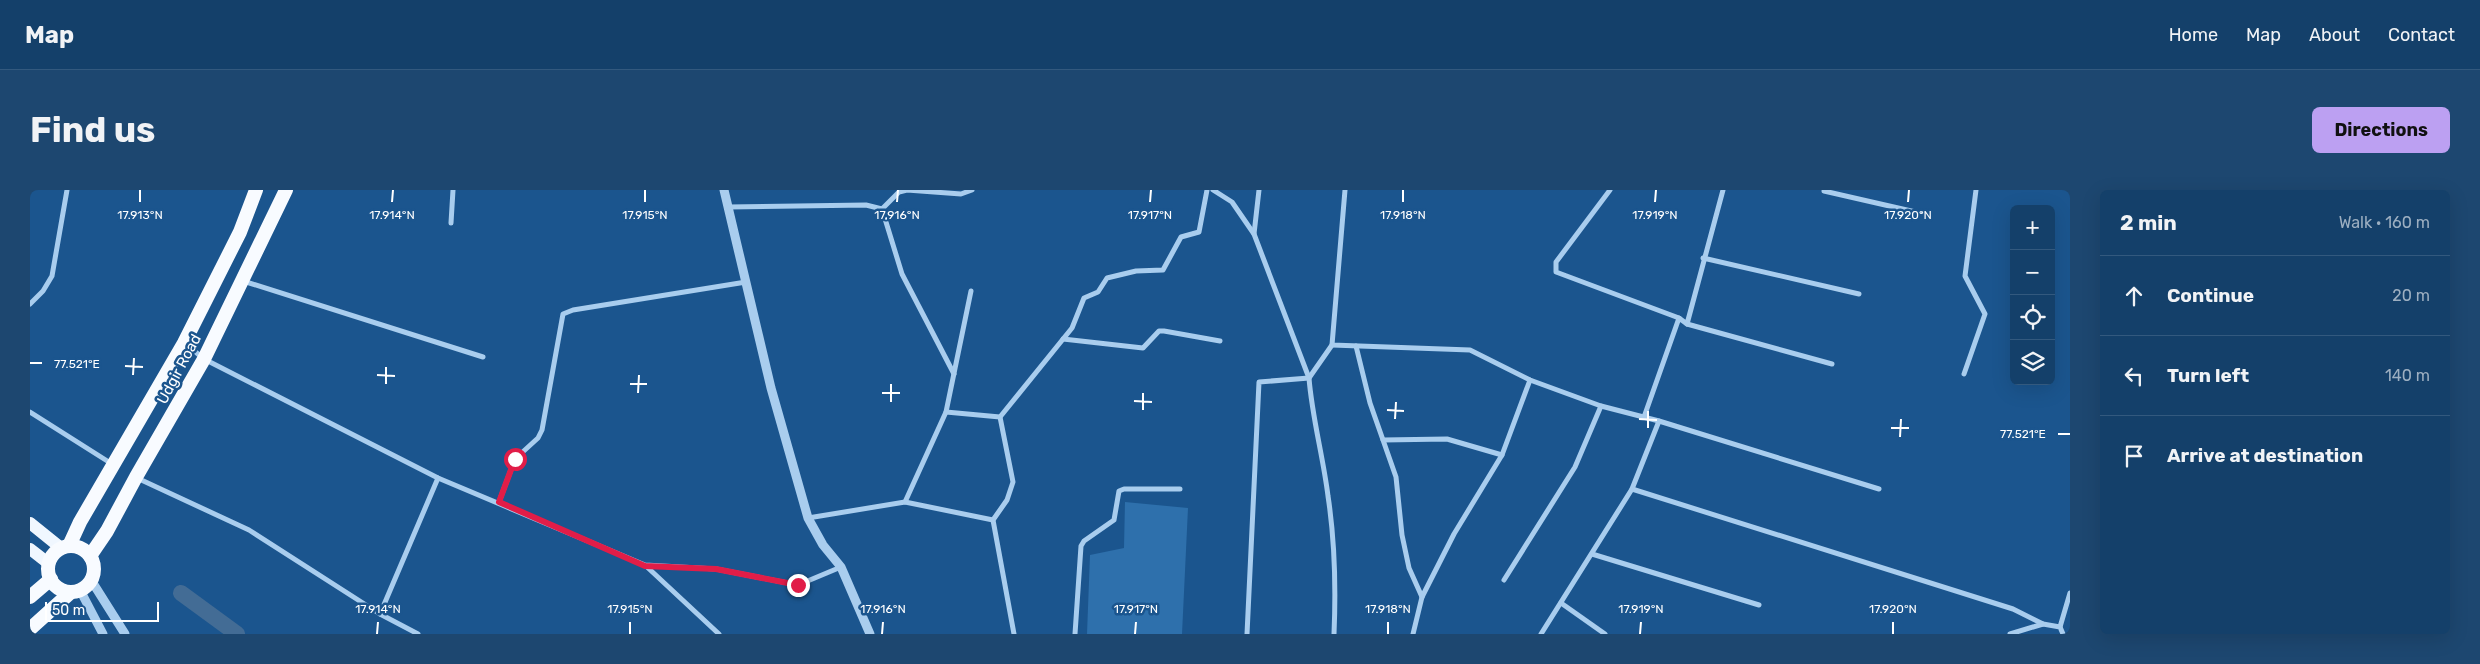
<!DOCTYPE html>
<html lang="en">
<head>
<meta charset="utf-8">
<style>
  body { margin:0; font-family:Rubik,sans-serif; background:#1d4770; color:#f1f3f6 }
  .controls { position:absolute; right:15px; top:15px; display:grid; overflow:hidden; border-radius:8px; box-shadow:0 5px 20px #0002 }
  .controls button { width:45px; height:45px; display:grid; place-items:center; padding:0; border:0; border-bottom:1px solid #33597e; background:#14406a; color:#f1f3f6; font:25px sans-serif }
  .scale { position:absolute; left:15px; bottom:12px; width:114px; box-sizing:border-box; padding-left:5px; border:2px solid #fff; border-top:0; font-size:14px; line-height:18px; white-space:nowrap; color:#fff; -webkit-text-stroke:4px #1b558e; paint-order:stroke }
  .stop { position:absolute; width:15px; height:15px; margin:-11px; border:4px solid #e11d48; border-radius:50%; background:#fff }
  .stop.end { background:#e11d48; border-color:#fff; box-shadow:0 1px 5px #0008 }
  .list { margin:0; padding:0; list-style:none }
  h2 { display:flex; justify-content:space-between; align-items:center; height:65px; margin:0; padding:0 20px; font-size:21px }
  h2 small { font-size:16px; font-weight:400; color:#9dafc1 }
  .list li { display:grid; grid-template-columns:32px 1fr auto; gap:15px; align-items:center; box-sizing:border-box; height:80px; padding:0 20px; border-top:1px solid #33597e }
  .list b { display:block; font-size:19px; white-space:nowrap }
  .list em { font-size:16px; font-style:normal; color:#9dafc1 }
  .icon { flex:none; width:28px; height:28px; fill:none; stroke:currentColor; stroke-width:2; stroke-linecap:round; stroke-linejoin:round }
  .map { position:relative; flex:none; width:2040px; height:444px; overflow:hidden; border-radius:8px }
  header { display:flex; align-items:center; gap:30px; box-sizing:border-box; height:70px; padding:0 25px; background:#14406a; border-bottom:1px solid #33597e }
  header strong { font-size:24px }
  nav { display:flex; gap:28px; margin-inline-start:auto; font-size:18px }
  .intro { display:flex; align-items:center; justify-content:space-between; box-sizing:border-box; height:120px; padding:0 30px }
  h1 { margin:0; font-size:35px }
  .button { padding:12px 22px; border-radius:8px; background:#bca0f2; color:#111; font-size:18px; font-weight:700 }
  main { display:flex; gap:30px; padding:0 30px }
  aside { flex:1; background:#14406a; border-radius:8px; box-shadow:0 5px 20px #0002 }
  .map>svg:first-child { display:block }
  .green { fill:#2e70ac }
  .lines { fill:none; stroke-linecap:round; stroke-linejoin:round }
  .canal { stroke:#436c95; stroke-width:16 }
  .minor { stroke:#a9cdee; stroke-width:5 }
  .tertiary { stroke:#a9cdee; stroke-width:9 }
  .primary { stroke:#f0f7ff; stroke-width:12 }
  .trunk { stroke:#f8fbff; stroke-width:14 }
  .route { stroke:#e11d48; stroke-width:6 }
  .ticks { fill:none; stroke:#fff; stroke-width:2 }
  .labels { text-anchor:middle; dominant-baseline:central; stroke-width:5; stroke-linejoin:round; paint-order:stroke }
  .street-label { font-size:15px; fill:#fff; stroke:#1b558e }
  .ticks-label { font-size:12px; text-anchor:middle; fill:#fff; stroke:#1b558e; stroke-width:5; stroke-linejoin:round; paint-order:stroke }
</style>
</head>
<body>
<header>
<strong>Map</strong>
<nav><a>Home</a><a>Map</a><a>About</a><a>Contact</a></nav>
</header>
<div class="intro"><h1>Find us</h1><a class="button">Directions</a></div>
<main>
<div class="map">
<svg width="2040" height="444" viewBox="0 0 2040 444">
  <rect width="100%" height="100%" fill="#1b558e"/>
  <!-- green -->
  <polygon class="green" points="1095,312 1158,318 1152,444 1057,444 1060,365 1094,358"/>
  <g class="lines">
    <!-- canal -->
    <polyline class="canal" points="151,403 207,444"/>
    <!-- minor -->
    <g class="minor">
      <path d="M1183 0 1202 12 1224 44 1279 188C1282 227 1293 266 1298 306 1305 352 1306 397 1304 444"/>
      <polyline points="1315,0 1302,155 1440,160 1500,190 1571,216 1629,231 1849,299"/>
      <polyline points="1580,0 1526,72 1526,82 1649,128"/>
      <polyline points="1794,1 1890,23"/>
      <polyline points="698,17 836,15 852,19 872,84 924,184"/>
      <polyline points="852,19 869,2 877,0 931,4 942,0"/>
      <polyline points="421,33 423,0"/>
      <polyline points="1224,44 1229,0"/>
      <polyline points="1673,68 1829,104"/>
      <polyline points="213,91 453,167"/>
      <polyline points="0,114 13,101 22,86 37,0"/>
      <polyline points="1657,134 1802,174"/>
      <polyline points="1033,149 1113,158 1129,141 1134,141 1190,151"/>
      <polyline points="156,154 174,169 408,288 615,375 686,379 768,395 811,377"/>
      <polyline points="1326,156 1340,213 1366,287 1372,345 1379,378 1392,407"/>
      <polyline points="1934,184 1955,124 1935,86 1946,0"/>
      <polyline points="0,222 82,274"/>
      <polyline points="916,222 970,227 1042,138 1054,108 1068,102 1077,88 1106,81 1133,80 1151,47 1169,42 1177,0"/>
      <polyline points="970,227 983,292 977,310 963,330 984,444"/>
      <polyline points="1614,227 1649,128 1657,134 1693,0"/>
      <polyline points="1353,250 1417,249 1472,265"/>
      <polyline points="107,288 219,340 350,424 388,444"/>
      <polyline points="1602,299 1983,419 2013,434 2030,437 2033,444"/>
      <polyline points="469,312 485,269 508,248 512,240 533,124 543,120 716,92"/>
      <polyline points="875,312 963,330"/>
      <polyline points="778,328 875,312 916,222 941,101"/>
      <polyline points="1562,364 1729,415"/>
      <polyline points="616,376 689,444"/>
      <polyline points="1474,390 1545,277 1571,216"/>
      <polyline points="1531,413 1575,444"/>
      <polyline points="350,424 408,288"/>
      <polyline points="2030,437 2040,403"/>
      <polyline points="1045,444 1051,356 1054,351 1084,330 1089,301 1094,299 1150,299"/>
      <polyline points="1217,444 1229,192 1279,188 1302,155"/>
      <polyline points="1383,444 1392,407 1424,344 1472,265 1500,190"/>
      <polyline points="1511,444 1602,299 1629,231"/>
      <polyline points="1980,444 2013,434"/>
    </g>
    <!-- tertiary -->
    <g class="tertiary">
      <polyline points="694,0 741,198 778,328 793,355 811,377 840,444"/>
      <polyline points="61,390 95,444"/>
      <polyline points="50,400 73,444"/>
    </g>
    <!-- primary -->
    <g class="primary">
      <polyline points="0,333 31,358"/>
      <polyline points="0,359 18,373"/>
    </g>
    <!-- trunk -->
    <g class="trunk">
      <polyline points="39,356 50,332 154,153 210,42 226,0"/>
      <circle cx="41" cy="379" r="23"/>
      <polyline points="60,366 77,341 106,287 174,169 256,0"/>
      <polyline points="0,407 21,389"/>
      <polyline points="0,439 41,402"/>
    </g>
  </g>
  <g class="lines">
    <!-- route -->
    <polyline class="route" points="485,269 469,312 615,376 686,379 768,395"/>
  </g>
  <!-- ticks -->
  <path class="ticks" d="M110 12V0M362 12 363 0M615 12V0M867 12 868 0M1120 12 1121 0M1373 12V0M1625 12 1626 0M1878 12 1879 0M0 173H12M95 176 113 177M103 185 104 168M347 185 365 186M356 194V177M600 194H617M608 203 609 185M852 203H870M1104 211 1122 212M861 212V194M1113 220V203M1357 220 1374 221M1365 229 1366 212M1609 229 1627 230M1618 238V221M1861 238H1879M2028 244H2040M1870 247 1871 229M347 444 348 432M600 444V432M852 444 853 432M1105 444 1106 432M1358 444V432M1610 444 1611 432M1863 444V432"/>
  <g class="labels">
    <!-- street labels -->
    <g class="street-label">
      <text transform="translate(149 179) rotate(-62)">Udgir Road</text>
    </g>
  </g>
  <g class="ticks-label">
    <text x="110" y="29">17.913°N</text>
    <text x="362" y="29">17.914°N</text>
    <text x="615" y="29">17.915°N</text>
    <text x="867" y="29">17.916°N</text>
    <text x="1120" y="29">17.917°N</text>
    <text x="1373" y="29">17.918°N</text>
    <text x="1625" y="29">17.919°N</text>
    <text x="1878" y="29">17.920°N</text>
    <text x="47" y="178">77.521°E</text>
    <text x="1993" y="248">77.521°E</text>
    <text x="348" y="423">17.914°N</text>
    <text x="600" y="423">17.915°N</text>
    <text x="853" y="423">17.916°N</text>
    <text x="1106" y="423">17.917°N</text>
    <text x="1358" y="423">17.918°N</text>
    <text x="1611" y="423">17.919°N</text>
    <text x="1863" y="423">17.920°N</text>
  </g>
</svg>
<div class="controls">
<button>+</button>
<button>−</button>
<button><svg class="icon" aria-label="locate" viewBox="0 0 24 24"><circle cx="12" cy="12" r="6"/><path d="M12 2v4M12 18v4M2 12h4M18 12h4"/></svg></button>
<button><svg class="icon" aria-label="layers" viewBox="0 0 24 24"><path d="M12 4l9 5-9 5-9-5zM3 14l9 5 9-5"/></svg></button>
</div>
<div class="scale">50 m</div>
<div class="stop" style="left:485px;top:269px"></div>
<div class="stop end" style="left:768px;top:395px"></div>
</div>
<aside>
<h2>2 min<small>Walk · 160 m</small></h2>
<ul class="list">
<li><svg class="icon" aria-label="ahead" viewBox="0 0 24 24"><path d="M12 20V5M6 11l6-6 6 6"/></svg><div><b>Continue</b></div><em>20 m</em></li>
<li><svg class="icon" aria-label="left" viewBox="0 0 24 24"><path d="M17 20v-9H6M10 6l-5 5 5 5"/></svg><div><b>Turn left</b></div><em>140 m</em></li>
<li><svg class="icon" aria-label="arrive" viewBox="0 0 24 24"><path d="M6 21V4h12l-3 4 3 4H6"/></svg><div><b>Arrive at destination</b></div></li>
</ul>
</aside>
</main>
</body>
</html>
